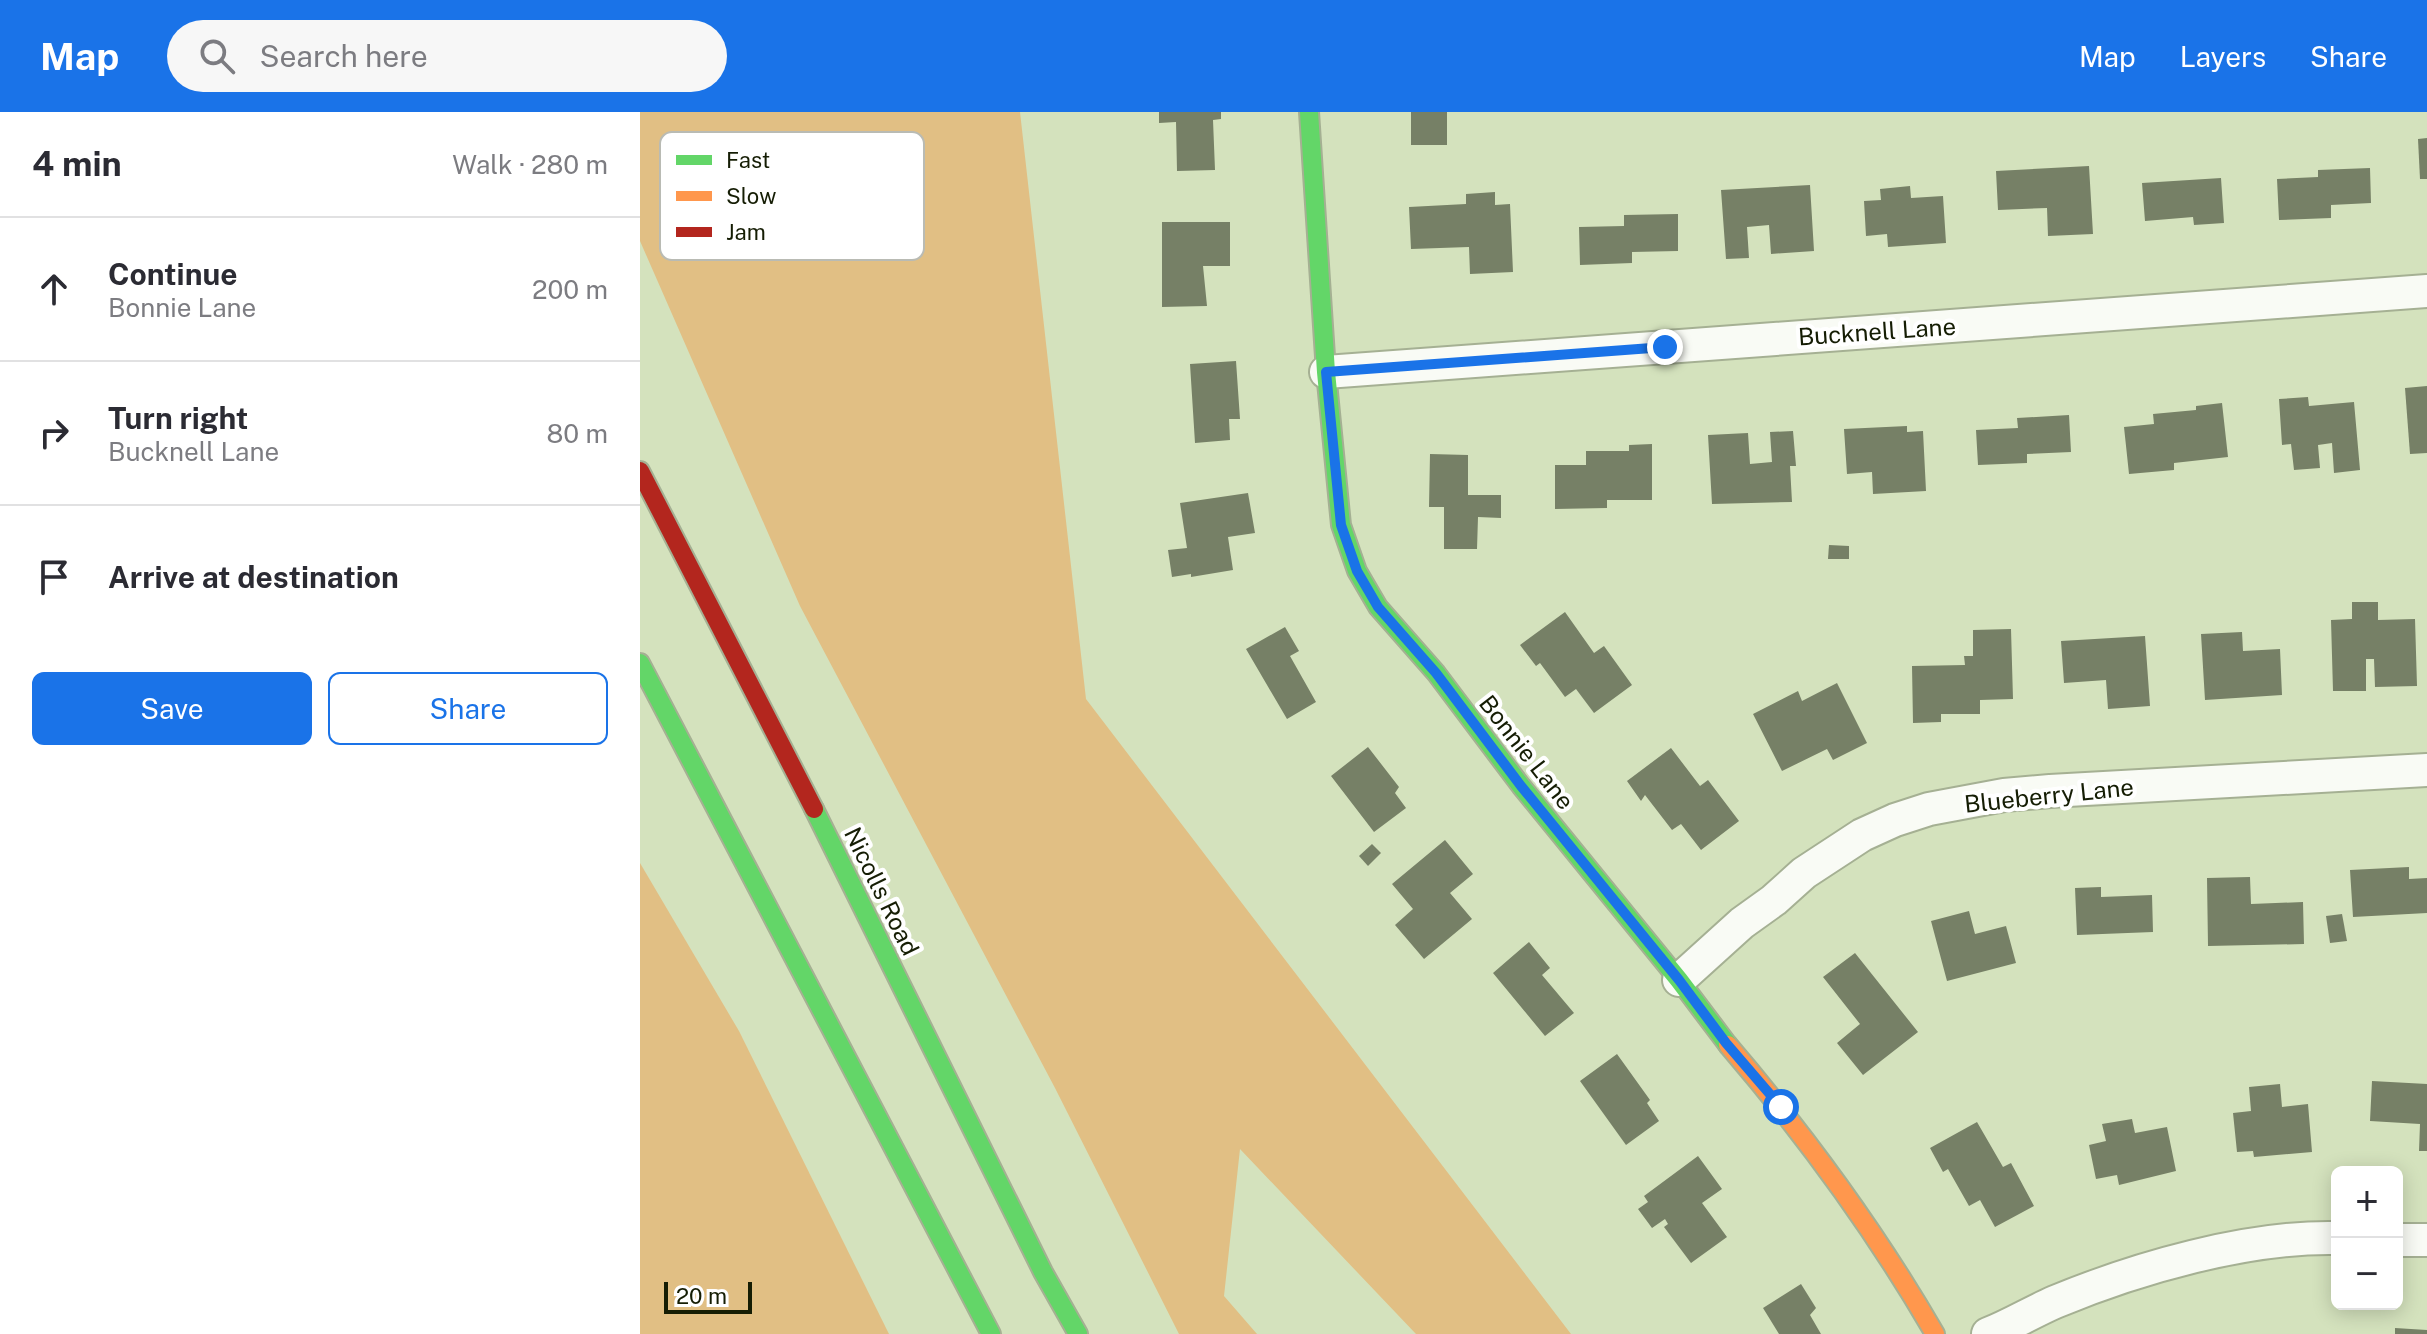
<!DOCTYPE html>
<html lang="en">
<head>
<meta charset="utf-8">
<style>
  body { margin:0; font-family:"Public Sans",sans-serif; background:#f7f7f7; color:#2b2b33 }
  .controls { position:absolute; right:24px; bottom:24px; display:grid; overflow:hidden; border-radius:12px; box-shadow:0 4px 20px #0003 }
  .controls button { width:72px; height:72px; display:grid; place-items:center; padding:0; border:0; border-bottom:2px solid #e1e1e2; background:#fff; color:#2b2b33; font:40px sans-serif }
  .scale { position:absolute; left:24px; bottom:20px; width:88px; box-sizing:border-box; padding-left:8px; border:4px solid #151d04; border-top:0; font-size:22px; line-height:28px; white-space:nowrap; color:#151d04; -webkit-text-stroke:6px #fff; paint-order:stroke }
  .stop { position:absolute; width:24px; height:24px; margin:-18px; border:6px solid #1a73e8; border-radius:50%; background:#fff }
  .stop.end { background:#1a73e8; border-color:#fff; box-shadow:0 2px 8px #0008 }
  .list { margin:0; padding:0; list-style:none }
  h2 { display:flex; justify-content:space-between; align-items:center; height:104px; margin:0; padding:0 32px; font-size:34px }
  h2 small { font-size:26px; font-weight:400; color:#7c7c81 }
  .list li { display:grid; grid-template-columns:52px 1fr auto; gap:24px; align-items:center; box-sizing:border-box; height:144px; padding:0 32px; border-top:2px solid #e1e1e2 }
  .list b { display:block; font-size:30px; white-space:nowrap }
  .list p { margin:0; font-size:26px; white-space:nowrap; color:#7c7c81 }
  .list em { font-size:26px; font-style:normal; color:#7c7c81 }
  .actions { display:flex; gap:16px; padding:24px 32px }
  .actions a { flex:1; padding:18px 0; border:2px solid #1a73e8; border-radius:12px; text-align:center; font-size:28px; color:#1a73e8 }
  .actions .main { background:#1a73e8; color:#fff }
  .icon { flex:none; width:44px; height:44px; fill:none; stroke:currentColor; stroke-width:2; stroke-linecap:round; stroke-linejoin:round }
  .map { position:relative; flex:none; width:1787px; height:1222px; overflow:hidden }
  header { display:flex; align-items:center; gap:48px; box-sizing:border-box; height:112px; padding:0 40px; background:#1a73e8; color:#fff }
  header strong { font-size:38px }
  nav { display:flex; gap:44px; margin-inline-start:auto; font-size:28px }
  .search { width:560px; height:72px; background:#f7f7f7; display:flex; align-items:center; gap:20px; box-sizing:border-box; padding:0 28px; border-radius:44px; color:#7c7c81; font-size:30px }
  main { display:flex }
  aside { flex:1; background:#fff }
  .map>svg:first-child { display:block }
  .forest { fill:#e1bf84 }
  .building { fill:#768066 }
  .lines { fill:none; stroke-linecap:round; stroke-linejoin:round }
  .street-casing { stroke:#a5b093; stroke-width:36 }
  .fast-casing { stroke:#a5b093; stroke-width:22 }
  .slow-casing { stroke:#a5b093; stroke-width:22 }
  .jam-casing { stroke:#a5b093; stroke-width:22 }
  .street { stroke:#f9fbf5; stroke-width:32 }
  .fast { stroke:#63d668; stroke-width:18 }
  .slow { stroke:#ff974d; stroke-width:18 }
  .jam { stroke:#b3261e; stroke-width:18 }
  .route { stroke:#1a73e8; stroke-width:10 }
  .labels { text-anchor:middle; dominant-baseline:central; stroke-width:8; stroke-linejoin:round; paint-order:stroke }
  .street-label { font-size:24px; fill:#151d04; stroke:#fff }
  .key { fill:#fff; stroke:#b9bbb4; stroke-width:2 }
  .key-label { font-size:22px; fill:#151d04 }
</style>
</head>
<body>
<header>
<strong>Map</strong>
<div class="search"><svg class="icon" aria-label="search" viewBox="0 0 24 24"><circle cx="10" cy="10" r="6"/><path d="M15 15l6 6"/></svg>Search here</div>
<nav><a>Map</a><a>Layers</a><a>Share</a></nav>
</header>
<main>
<aside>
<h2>4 min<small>Walk · 280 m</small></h2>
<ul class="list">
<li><svg class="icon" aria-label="ahead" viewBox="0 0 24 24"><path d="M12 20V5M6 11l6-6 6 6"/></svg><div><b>Continue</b><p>Bonnie Lane</p></div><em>200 m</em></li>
<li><svg class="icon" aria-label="right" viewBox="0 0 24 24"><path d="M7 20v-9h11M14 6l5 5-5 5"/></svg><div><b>Turn right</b><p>Bucknell Lane</p></div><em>80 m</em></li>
<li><svg class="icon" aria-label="arrive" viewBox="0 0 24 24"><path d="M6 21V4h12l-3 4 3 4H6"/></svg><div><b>Arrive at destination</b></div></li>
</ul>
<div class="actions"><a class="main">Save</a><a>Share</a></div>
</aside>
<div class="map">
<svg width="1787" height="1222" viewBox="0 0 1787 1222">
  <rect width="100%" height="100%" fill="#d4e2bd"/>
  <!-- forest -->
  <g class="forest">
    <polygon points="0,0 380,0 446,587 931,1222 776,1222 600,1037 584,1184 617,1222 539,1222 415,976 160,494 0,129"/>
    <polygon points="0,751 99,919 249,1222 0,1222"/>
  </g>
  <!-- building -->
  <g class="building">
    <polygon points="519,0 581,0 581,7 573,8 575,58 537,59 536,10 519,11"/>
    <rect x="771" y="0" width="36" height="33"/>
    <polygon points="1787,26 1787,67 1780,67 1778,27"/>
    <polygon points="1449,54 1453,122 1408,124 1407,96 1358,98 1356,59"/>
    <polygon points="1730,56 1731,91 1691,93 1691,106 1639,108 1637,67 1678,65 1678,58"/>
    <polygon points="1581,66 1584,111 1554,113 1553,105 1505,109 1502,71"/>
    <polygon points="1170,73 1174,139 1131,142 1129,113 1107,115 1109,146 1086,147 1081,78"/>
    <polygon points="1270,74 1271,86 1303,84 1306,131 1248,135 1247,122 1226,124 1224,89 1241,88 1240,77"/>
    <polygon points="855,80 855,93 870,92 873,160 830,162 829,135 771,137 769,95 826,92 826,82"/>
    <polygon points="1038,102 1038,139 992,140 992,151 940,153 939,115 984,114 984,103"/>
    <polygon points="522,110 590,110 590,154 563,154 567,194 522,195"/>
    <polygon points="596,249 600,307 589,307 590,328 555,331 550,252"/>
    <polygon points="1787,274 1787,341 1770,342 1765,276"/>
    <polygon points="1668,285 1669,294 1714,290 1720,358 1694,361 1692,331 1678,333 1680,356 1654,358 1651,332 1642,333 1639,287"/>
    <polygon points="1582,291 1588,345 1534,351 1534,358 1489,362 1484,315 1514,312 1513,302 1556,298 1556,294"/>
    <polygon points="1429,303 1431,340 1387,342 1387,351 1338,353 1336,318 1378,316 1377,306"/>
    <polygon points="1267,314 1267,320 1283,319 1286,379 1233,382 1232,360 1207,362 1204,317"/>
    <polygon points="1153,319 1156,354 1150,354 1152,390 1072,392 1068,323 1108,321 1110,352 1132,350 1130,320"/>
    <polygon points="1012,332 1012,388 967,388 967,396 915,397 915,353 946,353 946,339 989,339 989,333"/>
    <polygon points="790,342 828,343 828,383 861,383 861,406 838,405 837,437 804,437 804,395 789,395"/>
    <polygon points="608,381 615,421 588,425 593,458 551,465 551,462 532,465 528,438 547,436 540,391"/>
    <polygon points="1189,433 1209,434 1209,447 1188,447"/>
    <polygon points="1712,490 1738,490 1738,508 1775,507 1777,574 1735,575 1734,547 1726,547 1726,579 1693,579 1691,508 1712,507"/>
    <polygon points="925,500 954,541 964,534 992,573 954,601 936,577 925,585 900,551 896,554 880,533"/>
    <polygon points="645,515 659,539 650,544 676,590 647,607 606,537"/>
    <polygon points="1371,517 1373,587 1340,588 1340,602 1301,602 1301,610 1273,611 1272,554 1325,553 1324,544 1333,544 1333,518"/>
    <polygon points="1602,520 1603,539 1640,537 1642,583 1565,588 1561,522"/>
    <polygon points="1505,524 1510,594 1468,597 1466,568 1424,571 1421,529"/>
    <polygon points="1197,571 1227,631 1193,648 1187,637 1142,659 1113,602 1158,579 1162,589"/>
    <polygon points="728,635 759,675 755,681 766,696 734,720 691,664"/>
    <polygon points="1031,636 1060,674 1068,668 1099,709 1061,738 1041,712 1032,718 1005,683 1001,689 987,669"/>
    <polygon points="805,728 833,762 810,781 832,807 784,847 755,813 773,797 752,772"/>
    <polygon points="732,732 741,741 728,754 719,744"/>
    <polygon points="1769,755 1769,767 1787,766 1787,801 1713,805 1710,758"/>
    <polygon points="1610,765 1611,792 1663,790 1664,832 1568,834 1567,766"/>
    <polygon points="1461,775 1461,785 1512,783 1513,820 1437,823 1435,776"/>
    <polygon points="1329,799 1335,822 1366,814 1376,851 1307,869 1291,809"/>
    <polygon points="1702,802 1707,829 1690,831 1686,804"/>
    <polygon points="889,830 910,856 902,863 934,901 905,924 853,861"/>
    <polygon points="1215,841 1278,920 1223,963 1197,931 1220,912 1183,865"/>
    <polygon points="977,942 1010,988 1007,991 1019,1009 986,1033 940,969"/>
    <polygon points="1732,969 1787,972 1787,1039 1779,1039 1780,1012 1730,1009"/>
    <polygon points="1640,972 1642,995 1668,992 1672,1040 1614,1045 1613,1039 1597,1040 1593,1001 1611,999 1609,975"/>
    <polygon points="1492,1007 1495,1021 1527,1015 1536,1059 1479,1073 1477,1063 1456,1067 1449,1033 1466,1029 1462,1012"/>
    <polygon points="1337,1010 1363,1055 1371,1051 1394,1094 1355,1115 1340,1088 1329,1094 1308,1057 1303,1060 1290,1036"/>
    <polygon points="1058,1044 1082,1077 1062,1091 1087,1125 1051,1151 1024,1115 1028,1112 1025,1107 1012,1116 998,1097 1008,1090 1004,1084"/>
    <polygon points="1161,1172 1176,1196 1170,1203 1181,1222 1139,1222 1123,1196"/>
    <polygon points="1755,1216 1787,1218 1787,1222 1755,1222"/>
  </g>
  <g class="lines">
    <!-- street casing -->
    <g class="street-casing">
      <g id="street">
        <polyline points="686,260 1787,179"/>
        <polyline points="1039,868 1102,811 1134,788 1164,761 1222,723 1255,708 1289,697 1364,683 1410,679 1787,658"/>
        <polyline points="1757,1128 1787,1128"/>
        <path d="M1348 1222C1371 1213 1392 1200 1415 1190 1497 1156 1608 1124 1697 1126"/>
      </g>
    </g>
    <!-- fast casing -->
    <g class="fast-casing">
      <g id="fast">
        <polyline points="669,0 686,260 701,413 717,459 738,495 796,561 881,674 1039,868 1088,933"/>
        <polyline points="0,551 351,1222"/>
        <polyline points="174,697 403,1160 438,1222"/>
      </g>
    </g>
    <!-- slow casing -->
    <g class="slow-casing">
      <path id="slow" d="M1088 933C1165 1023 1236 1120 1295 1222"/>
    </g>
    <!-- jam casing -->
    <g class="jam-casing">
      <polyline id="jam" points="0,359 174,697"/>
    </g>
    <!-- street -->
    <use href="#street" class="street"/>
    <!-- fast -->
    <use href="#fast" class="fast"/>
    <!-- slow -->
    <use href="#slow" class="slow"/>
    <!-- jam -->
    <use href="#jam" class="jam"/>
  </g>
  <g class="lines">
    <!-- route -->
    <polyline class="route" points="1025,235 686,260 701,413 717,459 738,495 796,561 881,674 1039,868 1086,931 1141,995"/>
  </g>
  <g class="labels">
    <!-- street labels -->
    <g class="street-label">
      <text transform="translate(1237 219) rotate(-4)">Bucknell Lane</text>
      <text transform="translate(887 640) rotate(52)">Bonnie Lane</text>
      <text transform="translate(1409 683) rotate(-6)">Blueberry Lane</text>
      <text transform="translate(242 779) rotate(64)">Nicolls Road</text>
    </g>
  </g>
  <!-- legend -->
  <rect x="20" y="20" width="264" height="128" rx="12" class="key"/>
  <rect x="36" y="43" width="36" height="10" fill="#63d668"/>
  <rect x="36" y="79" width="36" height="10" fill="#ff974d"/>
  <rect x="36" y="115" width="36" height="10" fill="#b3261e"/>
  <g class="key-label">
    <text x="86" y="56">Fast</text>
    <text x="86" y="92">Slow</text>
    <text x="86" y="128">Jam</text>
  </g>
</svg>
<div class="controls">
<button>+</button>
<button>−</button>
</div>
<div class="scale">20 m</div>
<div class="stop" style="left:1141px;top:995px"></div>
<div class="stop end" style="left:1025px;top:235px"></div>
</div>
</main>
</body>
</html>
